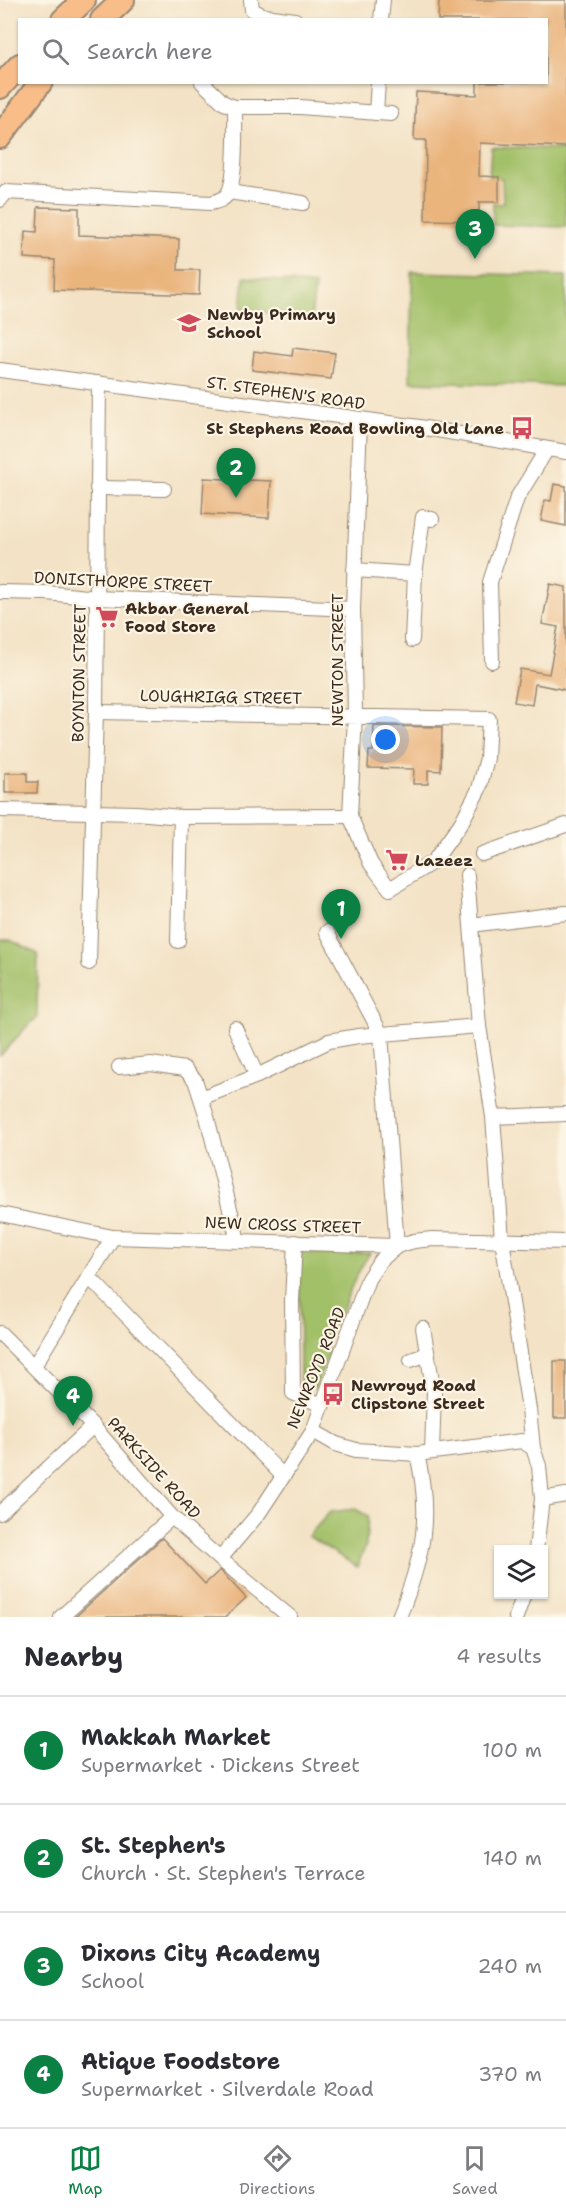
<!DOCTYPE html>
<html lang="en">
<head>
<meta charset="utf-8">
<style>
  body { margin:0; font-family:"Shantell Sans",sans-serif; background:#f7f7f7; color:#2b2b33 }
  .controls { position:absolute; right:18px; bottom:18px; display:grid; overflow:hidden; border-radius:0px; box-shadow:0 2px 4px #0004 }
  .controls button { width:54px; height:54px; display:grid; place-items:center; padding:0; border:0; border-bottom:2px solid #e1e1e2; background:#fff; color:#2b2b33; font:30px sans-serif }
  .you { position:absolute; left:386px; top:740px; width:21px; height:21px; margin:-15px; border:4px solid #fff; border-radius:50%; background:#1a73e8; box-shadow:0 0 0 9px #1a73e833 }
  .badge { display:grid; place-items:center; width:39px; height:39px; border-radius:50%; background:#0b8043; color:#fff; font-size:20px; font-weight:700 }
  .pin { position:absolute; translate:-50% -50px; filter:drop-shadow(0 2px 3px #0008) }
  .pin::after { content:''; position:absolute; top:32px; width:21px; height:18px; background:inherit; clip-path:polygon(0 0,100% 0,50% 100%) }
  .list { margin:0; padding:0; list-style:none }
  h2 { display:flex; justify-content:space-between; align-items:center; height:78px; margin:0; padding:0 24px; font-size:26px }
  h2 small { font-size:20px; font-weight:400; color:#7c7c81 }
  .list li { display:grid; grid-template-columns:39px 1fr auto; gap:18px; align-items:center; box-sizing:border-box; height:108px; padding:0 24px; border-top:2px solid #e1e1e2 }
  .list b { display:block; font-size:22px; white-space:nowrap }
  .list p { margin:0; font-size:20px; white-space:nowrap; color:#7c7c81 }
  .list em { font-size:20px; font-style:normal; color:#7c7c81 }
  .icon { flex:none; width:33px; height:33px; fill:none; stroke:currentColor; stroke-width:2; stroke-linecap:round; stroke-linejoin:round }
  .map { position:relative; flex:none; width:566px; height:1617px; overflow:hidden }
  .search { position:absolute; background:#fff; box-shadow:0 2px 4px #0004; left:18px; right:18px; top:18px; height:66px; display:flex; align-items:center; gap:15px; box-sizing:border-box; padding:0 21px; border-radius:0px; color:#7c7c81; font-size:22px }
  .sheet { height:510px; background:#fff }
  nav { display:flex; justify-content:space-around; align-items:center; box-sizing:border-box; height:84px; border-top:2px solid #e1e1e2; background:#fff; font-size:16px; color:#7c7c81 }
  nav a { display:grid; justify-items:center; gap:3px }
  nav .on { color:#0b8043 }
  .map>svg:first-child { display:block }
  .green { fill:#a2c067; stroke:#6e7542; stroke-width:1.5 }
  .building { fill:#eab47d }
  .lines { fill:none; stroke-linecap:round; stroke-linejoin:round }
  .street-casing { stroke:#978672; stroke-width:16 }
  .primary-casing { stroke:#978672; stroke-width:26 }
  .street { stroke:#fff; stroke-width:14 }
  .primary { stroke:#f8bd89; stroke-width:22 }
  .labels { text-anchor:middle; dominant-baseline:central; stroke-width:4.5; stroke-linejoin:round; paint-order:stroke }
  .poi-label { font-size:16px; font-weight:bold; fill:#3b2a1e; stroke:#fcf5e5; text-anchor:start }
  .street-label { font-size:16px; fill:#3b2a1e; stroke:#fcf5e5 }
</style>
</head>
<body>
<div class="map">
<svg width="566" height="1617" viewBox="0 0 566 1617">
  <rect width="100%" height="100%" fill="#fcf5e5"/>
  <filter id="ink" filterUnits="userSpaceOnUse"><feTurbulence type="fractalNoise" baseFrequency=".0167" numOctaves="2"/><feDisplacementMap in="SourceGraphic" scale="12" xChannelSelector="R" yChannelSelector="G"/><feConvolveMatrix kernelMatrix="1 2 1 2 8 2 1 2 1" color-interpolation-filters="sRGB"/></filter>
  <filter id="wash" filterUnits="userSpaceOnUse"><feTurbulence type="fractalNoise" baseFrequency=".008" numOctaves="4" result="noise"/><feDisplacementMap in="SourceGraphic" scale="24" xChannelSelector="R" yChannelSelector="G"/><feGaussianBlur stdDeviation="1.35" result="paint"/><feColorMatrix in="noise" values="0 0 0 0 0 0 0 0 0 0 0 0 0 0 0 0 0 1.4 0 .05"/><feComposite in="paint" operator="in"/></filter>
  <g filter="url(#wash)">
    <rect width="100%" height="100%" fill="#f3e2c5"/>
    <!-- green -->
    <g class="green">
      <polygon points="491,147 563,149 566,155 566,227 493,225 493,203 503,204 502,178 489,177"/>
      <polygon points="412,272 566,276 566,386 410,382"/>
      <polygon points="244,277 315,285 311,318 241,310"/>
      <polygon points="0,940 10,940 38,954 37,1018 30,1023 0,1056"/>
      <path d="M299 1253H370C355 1275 346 1297 339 1322L330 1326 325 1347 329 1352 315 1388 300 1384Z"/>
      <polygon points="355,1509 368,1516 366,1545 357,1567 308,1536 330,1512"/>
    </g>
    <g id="blocks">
      <!-- building -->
      <g class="building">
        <polygon points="439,0 566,0 566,147 480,143 479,176 499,177 499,202 479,202 479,221 425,220 426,140 414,140 416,92 477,95 477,82 546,82 546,20 438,20"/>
        <polygon points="38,207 79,208 79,235 179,239 178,270 200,270 199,295 54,290 55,260 24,258 25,231 37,232"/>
        <polygon points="293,348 335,353 331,379 252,370 254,351 292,356"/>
        <polygon points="204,478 271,481 269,518 202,514"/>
        <polygon points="554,484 566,486 566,526 541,521 545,500 551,501"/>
        <polygon points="550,584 566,587 566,690 535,684 532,705 514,702 520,669 549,674 558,627 542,624"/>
        <polygon points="374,726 442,727 441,771 428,770 428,784 413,784 414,769 368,768 369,751 373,751"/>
        <polygon points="5,773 27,773 27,782 38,782 37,793 5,793"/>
        <rect x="554" y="1361" width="12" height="57"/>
        <polygon points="162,1538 205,1584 220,1570 246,1598 225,1617 75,1617"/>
      </g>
    </g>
  </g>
  <g filter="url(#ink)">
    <use href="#blocks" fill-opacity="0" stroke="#978672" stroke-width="1.5"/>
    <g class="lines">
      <!-- street casing -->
      <g class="street-casing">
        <g id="street">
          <polyline points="251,0 252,10 265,16 295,20"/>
          <polyline points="381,20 383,0"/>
          <polyline points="202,82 224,103 235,107 300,107 391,114"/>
          <polyline points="376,113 378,82"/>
          <polyline points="229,192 303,203"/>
          <path d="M0 200 6 192 211 203C218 201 223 200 227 195 237 182 235 125 235 107"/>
          <polyline points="0,370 419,427 566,452"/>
          <polyline points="97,488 164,489"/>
          <polyline points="354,570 415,574"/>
          <polyline points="0,592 47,593 97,598 353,609"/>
          <polyline points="412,640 415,574 423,517 432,519"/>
          <polyline points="492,661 490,582 517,498 547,449"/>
          <polyline points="96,712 489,719 487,758 479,789 461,823 434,861 390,889 371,864 350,816 355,715 353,609 360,420"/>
          <polyline points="0,810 137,813 181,817 350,816"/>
          <polyline points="482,854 566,825"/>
          <polyline points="467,875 479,1026 493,1117 502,1240 529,1409 533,1448 539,1466 542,1499 536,1550"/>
          <polyline points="471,925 566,913"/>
          <polyline points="327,932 381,1034 397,1246"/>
          <polyline points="178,941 181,817"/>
          <polyline points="89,963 96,712 99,383"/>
          <polyline points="235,1028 257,1076"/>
          <polyline points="119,1067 151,1064 185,1069 195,1080 207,1117 238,1241"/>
          <polyline points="201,1098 257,1076 329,1041 358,1036 479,1026"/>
          <polyline points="493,1117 566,1114"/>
          <polyline points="0,1214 113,1237 397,1246 414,1241 432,1239 566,1242"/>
          <polyline points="295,1242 292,1301 293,1393 322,1405"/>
          <polyline points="89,1277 282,1475"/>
          <polyline points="423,1328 434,1392 432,1452"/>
          <polyline points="0,1333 93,1426 172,1517 220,1559 290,1617"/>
          <polyline points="411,1360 428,1354"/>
          <polyline points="34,1366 113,1237"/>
          <polyline points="313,1431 336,1444 356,1450 417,1454 522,1441 533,1448"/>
          <polyline points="542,1499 566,1495"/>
          <polyline points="0,1513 93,1426"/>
          <polyline points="220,1559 259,1513 313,1431 368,1279 380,1261 397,1246"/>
          <polyline points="61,1617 172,1517"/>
          <path d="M399 1617C423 1558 432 1517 417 1454"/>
          <polyline points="516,1617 524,1594"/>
        </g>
      </g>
      <!-- primary casing -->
      <g class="primary-casing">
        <g id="primary">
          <polyline points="63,20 84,0"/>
          <polyline points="102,20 123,0"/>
          <polyline points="0,87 20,65"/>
          <polyline points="0,137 41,82"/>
        </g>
      </g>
      <!-- street -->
      <use href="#street" class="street"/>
      <!-- primary -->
      <use href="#primary" class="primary"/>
    </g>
  </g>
  <!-- icons -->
  <defs>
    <g id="school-bare" transform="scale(1.8)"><path d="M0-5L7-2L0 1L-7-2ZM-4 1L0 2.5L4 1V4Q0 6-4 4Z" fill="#d1495b" stroke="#fcf5e5" stroke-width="2.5" paint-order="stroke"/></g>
    <g id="bus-bare" transform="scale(1.8)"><path d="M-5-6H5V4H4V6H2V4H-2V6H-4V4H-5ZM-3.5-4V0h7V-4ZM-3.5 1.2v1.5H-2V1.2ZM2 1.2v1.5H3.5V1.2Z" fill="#d1495b" stroke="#fcf5e5" stroke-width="2.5" paint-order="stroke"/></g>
    <g id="supermarket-bare" transform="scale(1.8)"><path d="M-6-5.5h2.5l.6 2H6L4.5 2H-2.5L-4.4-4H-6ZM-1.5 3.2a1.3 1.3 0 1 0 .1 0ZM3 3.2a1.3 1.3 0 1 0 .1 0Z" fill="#d1495b" stroke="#fcf5e5" stroke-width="2.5" paint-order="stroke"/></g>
  </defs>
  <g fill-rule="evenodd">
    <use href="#school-bare" x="189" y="323"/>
    <use href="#bus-bare" x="522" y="428"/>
    <use href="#supermarket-bare" x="107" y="617"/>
    <use href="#supermarket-bare" x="397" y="860"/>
    <use href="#bus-bare" x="333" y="1394"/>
  </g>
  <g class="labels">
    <!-- poi labels -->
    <g class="poi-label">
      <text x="207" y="314">Newby Primary<tspan x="207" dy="18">School</tspan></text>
      <text x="504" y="428" text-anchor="end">St Stephens Road Bowling Old Lane</text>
      <text x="125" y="608">Akbar General<tspan x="125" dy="18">Food Store</tspan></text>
      <text x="415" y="860">Lazeez</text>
      <text x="351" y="1385">Newroyd Road<tspan x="351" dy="18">Clipstone Street</tspan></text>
    </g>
    <!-- street labels -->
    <g class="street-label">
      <text transform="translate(286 393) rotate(8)">ST. STEPHEN'S ROAD</text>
      <text transform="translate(123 582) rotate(3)">DONISTHORPE STREET</text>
      <text transform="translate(337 660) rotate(-90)">NEWTON STREET</text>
      <text transform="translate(79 673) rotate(-89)">BOYNTON STREET</text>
      <text transform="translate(221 697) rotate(1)">LOUGHRIGG STREET</text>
      <text transform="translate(283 1225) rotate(2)">NEW CROSS STREET</text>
      <text transform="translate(316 1368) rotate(-68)">NEWROYD ROAD</text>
      <text transform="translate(154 1468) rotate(48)">PARKSIDE ROAD</text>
    </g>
  </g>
</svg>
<div class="controls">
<button><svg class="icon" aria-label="layers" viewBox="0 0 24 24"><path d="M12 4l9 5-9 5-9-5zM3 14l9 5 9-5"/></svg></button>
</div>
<div class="you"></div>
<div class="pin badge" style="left:341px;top:939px">1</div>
<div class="pin badge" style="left:236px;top:498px">2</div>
<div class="pin badge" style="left:475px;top:259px">3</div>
<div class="pin badge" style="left:73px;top:1426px">4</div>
<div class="search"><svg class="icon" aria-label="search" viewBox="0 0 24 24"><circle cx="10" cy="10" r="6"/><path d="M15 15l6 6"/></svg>Search here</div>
</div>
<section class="sheet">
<h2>Nearby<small>4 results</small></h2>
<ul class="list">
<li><span class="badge">1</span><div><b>Makkah Market</b><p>Supermarket · Dickens Street</p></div><em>100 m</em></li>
<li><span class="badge">2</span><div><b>St. Stephen's</b><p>Church · St. Stephen's Terrace</p></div><em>140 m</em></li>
<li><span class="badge">3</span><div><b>Dixons City Academy</b><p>School</p></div><em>240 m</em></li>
<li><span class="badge">4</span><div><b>Atique Foodstore</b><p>Supermarket · Silverdale Road</p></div><em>370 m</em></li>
</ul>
</section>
<nav>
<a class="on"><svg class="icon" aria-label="map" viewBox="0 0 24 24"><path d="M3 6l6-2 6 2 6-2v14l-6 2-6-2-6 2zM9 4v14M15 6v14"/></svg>Map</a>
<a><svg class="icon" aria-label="directions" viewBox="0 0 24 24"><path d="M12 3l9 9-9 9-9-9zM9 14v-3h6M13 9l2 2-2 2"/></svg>Directions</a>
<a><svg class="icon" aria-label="saved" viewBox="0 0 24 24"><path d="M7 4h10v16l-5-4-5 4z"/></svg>Saved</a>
</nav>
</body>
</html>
